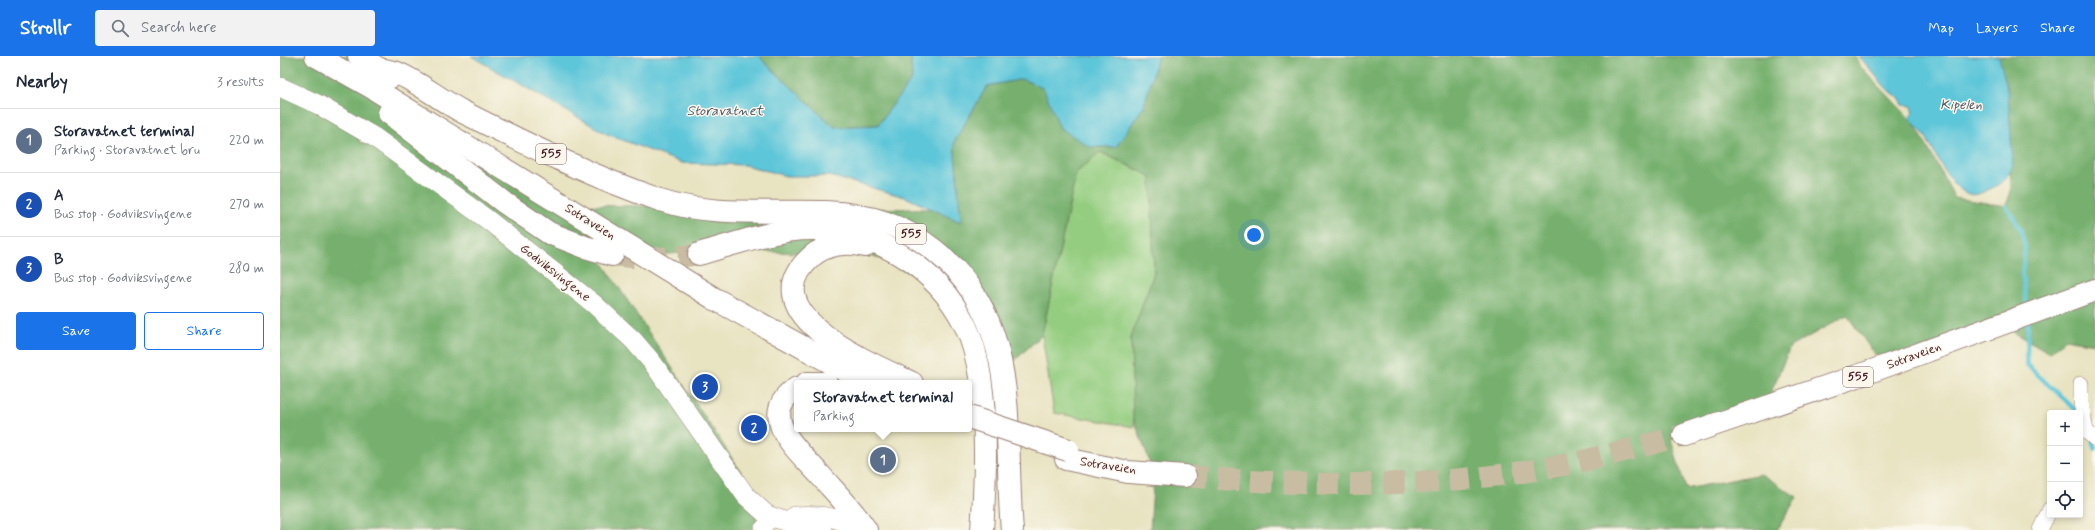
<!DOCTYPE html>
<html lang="en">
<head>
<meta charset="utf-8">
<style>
  body { margin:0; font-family:Mynerve,sans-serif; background:#f2f2f3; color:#1f2937 }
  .controls { position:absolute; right:12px; bottom:12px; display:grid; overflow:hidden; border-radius:4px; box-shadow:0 2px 6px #0003 }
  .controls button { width:36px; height:36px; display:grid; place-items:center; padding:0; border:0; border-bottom:1px solid #e0e1e3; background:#fff; color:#1f2937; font:20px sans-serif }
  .you { position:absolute; left:974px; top:179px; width:14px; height:14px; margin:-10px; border:3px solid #fff; border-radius:50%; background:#1a73e8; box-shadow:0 0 0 6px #1a73e833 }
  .badge { display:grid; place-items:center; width:26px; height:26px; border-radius:50%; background:#1a73e8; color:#fff; font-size:13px; font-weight:700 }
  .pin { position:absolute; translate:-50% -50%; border:2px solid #fff; box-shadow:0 1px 4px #0006 }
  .popup { position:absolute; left:514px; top:324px; width:178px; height:52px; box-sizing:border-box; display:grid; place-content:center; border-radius:4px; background:#fff; filter:drop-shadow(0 1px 3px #0005); font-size:13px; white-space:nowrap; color:#747a83 }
  .popup b { font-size:15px; color:#1f2937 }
  .popup::after { content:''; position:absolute; left:50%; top:100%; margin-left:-8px; border:8px solid transparent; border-top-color:#fff }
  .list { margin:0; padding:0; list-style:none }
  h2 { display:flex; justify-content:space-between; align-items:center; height:52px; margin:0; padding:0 16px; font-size:17px }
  h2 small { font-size:13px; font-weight:400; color:#747a83 }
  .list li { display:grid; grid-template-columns:26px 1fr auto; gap:12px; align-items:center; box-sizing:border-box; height:64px; padding:0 16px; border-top:1px solid #e0e1e3 }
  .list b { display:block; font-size:15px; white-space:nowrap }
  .list p { margin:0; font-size:13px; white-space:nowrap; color:#747a83 }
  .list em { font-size:13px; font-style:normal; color:#747a83 }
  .actions { display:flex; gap:8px; padding:12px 16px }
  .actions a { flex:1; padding:9px 0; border:1px solid #1a73e8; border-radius:4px; text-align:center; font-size:14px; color:#1a73e8 }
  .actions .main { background:#1a73e8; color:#fff }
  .icon { flex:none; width:22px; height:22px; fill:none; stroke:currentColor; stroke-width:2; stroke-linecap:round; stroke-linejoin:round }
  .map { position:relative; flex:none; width:1815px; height:474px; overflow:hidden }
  header { display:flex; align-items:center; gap:24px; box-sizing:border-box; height:56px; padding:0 20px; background:#1a73e8; color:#fff }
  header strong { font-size:19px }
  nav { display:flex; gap:22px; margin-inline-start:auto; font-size:14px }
  .search { width:280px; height:36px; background:#f2f2f3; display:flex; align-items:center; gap:10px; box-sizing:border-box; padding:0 14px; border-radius:4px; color:#747a83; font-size:15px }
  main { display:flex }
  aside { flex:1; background:#fff }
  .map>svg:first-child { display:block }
  .green { fill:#94cd80; stroke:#6f7656 }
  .forest { fill:#77b06e; stroke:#60684c }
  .water { fill:#5dc6d9; stroke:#547282 }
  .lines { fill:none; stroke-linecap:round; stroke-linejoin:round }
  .stream { stroke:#5dc6d9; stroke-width:4 }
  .highway-tunnel { stroke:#c8bca3; stroke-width:22; stroke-dasharray:22 11; stroke-linecap:butt }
  .minor-casing { stroke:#998176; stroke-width:16 }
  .major-casing { stroke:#998176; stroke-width:20 }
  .highway-casing { stroke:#998176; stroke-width:24 }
  .minor { stroke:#fff; stroke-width:15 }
  .major { stroke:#fff; stroke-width:19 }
  .highway { stroke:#fff; stroke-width:22 }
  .highway-bridge-casing { stroke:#998176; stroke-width:24; stroke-linecap:butt }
  .highway-bridge { stroke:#fff; stroke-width:22 }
  .labels { text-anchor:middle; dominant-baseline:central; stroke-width:3; stroke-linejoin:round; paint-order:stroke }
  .shield { fill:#fbf7ec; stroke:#7f6065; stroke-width:1 }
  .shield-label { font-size:12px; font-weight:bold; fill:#4a1f2b }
  .street-label { font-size:13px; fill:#4a1f2b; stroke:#fbf7ec }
  .water-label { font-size:14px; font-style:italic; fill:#515968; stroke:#fbf7ec }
</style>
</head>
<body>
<header>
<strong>Strollr</strong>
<div class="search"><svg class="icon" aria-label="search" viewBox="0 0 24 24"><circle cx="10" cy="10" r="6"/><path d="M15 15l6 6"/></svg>Search here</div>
<nav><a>Map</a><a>Layers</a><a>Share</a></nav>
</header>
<main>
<aside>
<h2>Nearby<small>3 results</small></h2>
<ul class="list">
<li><span class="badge" style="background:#5c6f8a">1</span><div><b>Storavatnet terminal</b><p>Parking · Storavatnet bru</p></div><em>220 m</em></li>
<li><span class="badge" style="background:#1a4fb4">2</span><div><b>A</b><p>Bus stop · Godviksvingene</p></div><em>270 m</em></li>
<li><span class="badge" style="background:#1a4fb4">3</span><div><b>B</b><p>Bus stop · Godviksvingene</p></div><em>280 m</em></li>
</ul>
<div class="actions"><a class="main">Save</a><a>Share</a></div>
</aside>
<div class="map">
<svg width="1815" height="474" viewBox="0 0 1815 474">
  <rect width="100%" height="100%" fill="#fbf7ec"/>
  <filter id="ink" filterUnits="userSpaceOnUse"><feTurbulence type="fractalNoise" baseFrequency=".025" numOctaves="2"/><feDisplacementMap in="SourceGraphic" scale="8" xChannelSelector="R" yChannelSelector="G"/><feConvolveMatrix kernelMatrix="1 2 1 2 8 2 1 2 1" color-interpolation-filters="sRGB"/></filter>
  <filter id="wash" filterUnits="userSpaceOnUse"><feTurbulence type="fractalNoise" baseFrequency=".012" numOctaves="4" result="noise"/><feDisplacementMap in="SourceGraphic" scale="16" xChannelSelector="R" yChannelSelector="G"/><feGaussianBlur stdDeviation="0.9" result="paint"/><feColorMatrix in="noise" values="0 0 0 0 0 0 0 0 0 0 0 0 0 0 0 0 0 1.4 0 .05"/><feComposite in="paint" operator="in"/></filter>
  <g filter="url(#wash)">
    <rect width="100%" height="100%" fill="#e8e3c1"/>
    <!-- green -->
    <polygon class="green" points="820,96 871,120 874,217 851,281 854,371 774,357 762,279 796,117"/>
    <!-- forest -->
    <g class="forest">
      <polygon points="0,0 73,0 104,28 273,149 653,153 681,166 674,86 707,30 743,23 764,33 810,91 836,91 864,50 878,0 1575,0 1580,10 1634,67 1675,142 1726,150 1731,135 1727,29 1715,0 1815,0 1815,288 1785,283 1770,297 1730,274 1630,304 1595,299 1567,259 1510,291 1485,351 1455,352 1391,384 1406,433 1481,418 1517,441 1497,474 870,474 874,418 853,361 851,281 874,217 871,120 820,96 796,117 762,279 718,320 678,239 594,200 444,194 320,203 475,437 477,474 0,474"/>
      <polygon points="482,0 631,0 632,23 598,69 554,71 481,3"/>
    </g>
    <!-- water -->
    <g class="water">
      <polygon points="191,0 482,0 481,3 554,71 598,69 632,23 631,0 878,0 864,50 836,91 810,91 780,72 764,33 743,23 707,30 674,86 681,166 625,141 550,120 506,120 465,109 402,107 327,78"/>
      <path d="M1579 0H1719L1728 37 1733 109C1728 121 1720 130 1707 134 1702 137 1695 140 1689 138 1669 132 1655 96 1645 80 1640 73 1634 69 1630 61L1634 57 1632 50 1623 49 1619 42 1605 31Z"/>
    </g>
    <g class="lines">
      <!-- stream -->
      <g class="stream">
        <polyline points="1726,150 1741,174 1745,191 1742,218 1747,252"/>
        <polyline points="1748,265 1747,309 1798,356"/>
        <polyline points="1812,385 1815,393"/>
      </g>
    </g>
  </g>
  <g filter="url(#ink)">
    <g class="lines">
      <!-- highway-tunnel -->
      <g class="highway-tunnel">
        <path d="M332 199C363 203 389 203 419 198"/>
        <path d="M905 420C1030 431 1154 433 1278 410 1320 402 1362 390 1404 379"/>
      </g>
      <!-- minor casing -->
      <g class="minor-casing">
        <g id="minor">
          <polyline points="1801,328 1801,346 1806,375 1815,383"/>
          <polyline points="482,472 494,462"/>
          <polyline points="1760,474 1770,453"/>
        </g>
      </g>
      <!-- major casing -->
      <g class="major-casing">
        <g id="major">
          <polyline points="0,31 37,48 94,81 208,164 314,248 353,284 372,306 466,440 487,459 510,467 542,474"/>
          <path d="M515 460C540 458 562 461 583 474"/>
        </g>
      </g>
      <!-- highway casing -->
      <g class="highway-casing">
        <g id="highway">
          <polyline points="36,0 91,31 435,243 588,327"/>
          <polyline points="79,0 111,21"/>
          <path d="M99 13C105 14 111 15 117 17 137 25 162 45 183 56 247 88 312 121 380 144 431 161 493 154 546 156 588 158 621 168 654 194 744 265 723 373 732 474"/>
          <polyline points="109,57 225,147 269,177 305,191 332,199"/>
          <path d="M585 190C568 185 545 188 531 201 468 258 594 309 632 327"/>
          <path d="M419 198C455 188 494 173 531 173 565 172 591 182 619 198 648 215 672 241 686 271 710 321 706 418 702 474"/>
          <polyline points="576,309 613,327"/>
          <polyline points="527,327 546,327"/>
          <path d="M517 332C474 360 520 396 540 419 556 437 573 454 586 474"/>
          <polyline points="1404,379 1592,315 1815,234"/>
          <polyline points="786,403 848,416 905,420"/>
        </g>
      </g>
      <!-- minor -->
      <use href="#minor" class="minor"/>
      <!-- major -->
      <use href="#major" class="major"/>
      <!-- highway -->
      <use href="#highway" class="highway"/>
      <!-- highway-bridge casing -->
      <g class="highway-bridge-casing">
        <polyline id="highway-bridge" points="689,361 788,394"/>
      </g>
      <!-- highway-bridge -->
      <use href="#highway-bridge" class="highway-bridge"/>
    </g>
  </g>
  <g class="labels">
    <!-- shield labels -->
    <g class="shield">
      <rect x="256" y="88" width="30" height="20" rx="3"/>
      <rect x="616" y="168" width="30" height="20" rx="3"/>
      <rect x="1563" y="311" width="30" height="20" rx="3"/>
    </g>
    <g class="shield-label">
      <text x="271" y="98">555</text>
      <text x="631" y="178">555</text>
      <text x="1578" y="321">555</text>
    </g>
    <!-- street labels -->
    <g class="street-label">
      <text transform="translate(310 166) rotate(32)">Sotraveien</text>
      <text transform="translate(275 217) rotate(38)">Godviksvingene</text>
      <text transform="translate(1634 300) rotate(-20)">Sotraveien</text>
      <text transform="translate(828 410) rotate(9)">Sotraveien</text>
    </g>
    <!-- water labels -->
    <g class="water-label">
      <text x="1681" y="49">Kipelen</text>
      <text x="445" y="55">Storavatnet</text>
    </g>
  </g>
</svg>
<div class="controls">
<button>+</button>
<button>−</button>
<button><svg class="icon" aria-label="locate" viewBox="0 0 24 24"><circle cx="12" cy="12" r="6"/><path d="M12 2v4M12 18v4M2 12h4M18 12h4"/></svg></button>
</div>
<div class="you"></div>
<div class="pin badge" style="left:603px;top:404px;background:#5c6f8a">1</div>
<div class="popup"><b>Storavatnet terminal</b>Parking</div>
<div class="pin badge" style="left:474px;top:372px;background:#1a4fb4">2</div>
<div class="pin badge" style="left:425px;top:331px;background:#1a4fb4">3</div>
</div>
</main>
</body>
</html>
